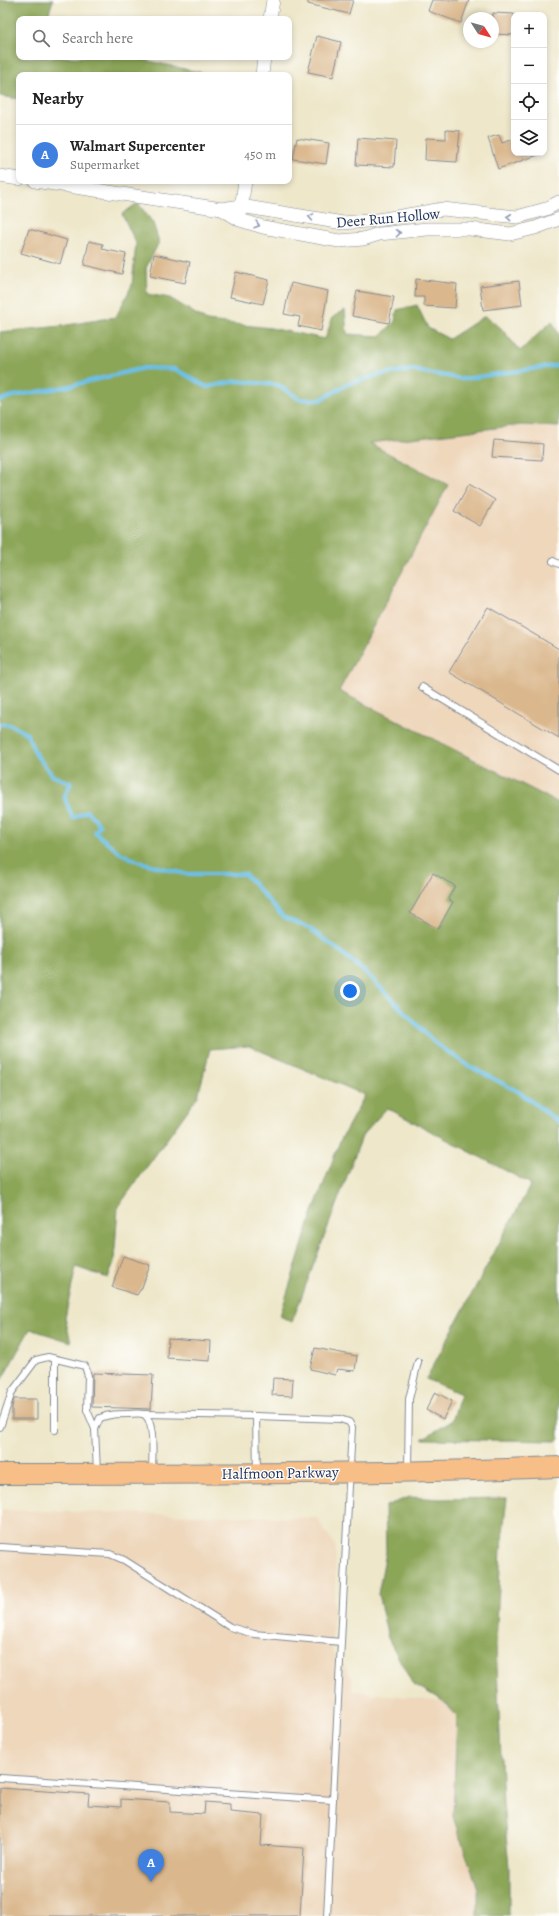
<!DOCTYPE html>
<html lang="en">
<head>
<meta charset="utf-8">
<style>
  body { margin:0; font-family:Alegreya,serif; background:#f6f6f6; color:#222 }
  .controls { position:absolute; right:12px; top:12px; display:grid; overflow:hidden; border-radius:8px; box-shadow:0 2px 6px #0003 }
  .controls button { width:36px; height:36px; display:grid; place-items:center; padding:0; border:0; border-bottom:1px solid #e0e0e0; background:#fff; color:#222; font:20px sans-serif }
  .compass { position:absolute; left:463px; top:12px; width:36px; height:36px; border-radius:50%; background:#fff; box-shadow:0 2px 6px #0003; rotate:126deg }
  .you { position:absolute; left:350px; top:991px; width:14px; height:14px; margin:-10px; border:3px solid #fff; border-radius:50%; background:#1a73e8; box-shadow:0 0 0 6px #1a73e833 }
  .badge { display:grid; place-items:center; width:26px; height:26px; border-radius:50%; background:#ea580c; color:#fff; font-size:13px; font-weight:700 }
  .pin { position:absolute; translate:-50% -33px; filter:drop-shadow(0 1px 2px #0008) }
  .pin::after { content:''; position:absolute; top:21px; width:14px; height:12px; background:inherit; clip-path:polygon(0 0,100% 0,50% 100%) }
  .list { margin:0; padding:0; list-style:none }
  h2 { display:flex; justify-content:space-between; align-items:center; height:52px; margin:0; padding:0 16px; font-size:17px }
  h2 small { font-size:13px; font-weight:400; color:#767676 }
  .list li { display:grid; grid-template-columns:26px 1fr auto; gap:12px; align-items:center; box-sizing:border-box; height:60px; padding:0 16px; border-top:1px solid #e0e0e0 }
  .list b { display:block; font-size:15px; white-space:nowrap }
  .list p { margin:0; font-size:13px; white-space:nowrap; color:#767676 }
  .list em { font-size:13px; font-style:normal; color:#767676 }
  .icon { flex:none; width:22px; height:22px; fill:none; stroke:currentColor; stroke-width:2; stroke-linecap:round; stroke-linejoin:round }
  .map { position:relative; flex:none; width:559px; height:1916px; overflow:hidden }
  .search { position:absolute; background:#fff; box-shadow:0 2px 6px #0003; left:16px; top:16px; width:276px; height:44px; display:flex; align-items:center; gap:10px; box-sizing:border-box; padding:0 14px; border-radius:8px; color:#767676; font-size:15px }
  .panel { position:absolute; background:#fff; box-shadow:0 2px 6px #0003; left:16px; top:72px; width:276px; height:112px; border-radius:8px }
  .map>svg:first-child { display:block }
  .built { fill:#eed7bb }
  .forest { fill:#8ca659; stroke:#546a5c }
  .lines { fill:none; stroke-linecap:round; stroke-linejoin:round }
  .stream { stroke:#6bc0e7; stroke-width:4 }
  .building { fill:#dab78c }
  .lane-casing { stroke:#848b94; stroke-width:8 }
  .street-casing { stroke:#848b94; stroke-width:14 }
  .primary-casing { stroke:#848b94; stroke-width:22 }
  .lane { stroke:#fff; stroke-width:6 }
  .street { stroke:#fff; stroke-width:13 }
  .primary { stroke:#f7be87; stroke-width:20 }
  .oneway { stroke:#8d97ae }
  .labels { text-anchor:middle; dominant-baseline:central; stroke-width:3; stroke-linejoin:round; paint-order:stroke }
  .street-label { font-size:15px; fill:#1b2f5e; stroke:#fdfcf7 }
</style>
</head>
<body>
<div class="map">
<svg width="559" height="1916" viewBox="0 0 559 1916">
  <rect width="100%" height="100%" fill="#fdfcf7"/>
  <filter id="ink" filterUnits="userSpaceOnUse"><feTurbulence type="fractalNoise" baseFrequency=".025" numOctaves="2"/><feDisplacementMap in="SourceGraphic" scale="8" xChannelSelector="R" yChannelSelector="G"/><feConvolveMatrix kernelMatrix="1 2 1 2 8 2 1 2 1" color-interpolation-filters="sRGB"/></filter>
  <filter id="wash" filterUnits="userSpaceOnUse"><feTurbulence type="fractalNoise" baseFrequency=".012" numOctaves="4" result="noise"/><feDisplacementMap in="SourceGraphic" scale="16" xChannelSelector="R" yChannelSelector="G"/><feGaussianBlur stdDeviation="0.9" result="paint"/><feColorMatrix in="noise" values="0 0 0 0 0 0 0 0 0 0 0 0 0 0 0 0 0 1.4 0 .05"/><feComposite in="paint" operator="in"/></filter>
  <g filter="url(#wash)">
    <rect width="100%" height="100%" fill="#eee7ca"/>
    <!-- built -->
    <g class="built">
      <polygon points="521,425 559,427 559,803 339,691 448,485 368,443"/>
      <polygon points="0,1510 317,1518 336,1548 332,1651 352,1676 352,1691 443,1701 457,1716 453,1817 478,1889 478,1916 0,1916"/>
    </g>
    <!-- forest -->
    <g class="forest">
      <polygon points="0,0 53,0 47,19 19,19 19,57 131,57 212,75 19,75 19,99 0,96"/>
      <polygon points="138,203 153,223 159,242 146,268 147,294 170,298 207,321 271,328 325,339 333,317 345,310 347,334 380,336 395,321 397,310 417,305 428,328 449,339 485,316 501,328 520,351 552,321 559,336 559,427 521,425 369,443 448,485 339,691 559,803 559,1439 555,1441 422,1439 452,1421 461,1394 426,1379 531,1184 387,1108 363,1134 292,1322 280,1316 311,1217 340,1141 365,1095 249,1046 210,1049 198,1096 118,1207 114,1262 108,1278 76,1267 65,1318 71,1342 30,1329 1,1381 0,1380 0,332 61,326 116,317 132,285 136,243 122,214"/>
      <polygon points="410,1497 440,1499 507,1498 501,1549 496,1644 503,1803 509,1867 509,1916 478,1916 478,1889 453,1817 457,1716 443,1701 412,1683 388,1638 378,1594 386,1552 385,1506"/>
    </g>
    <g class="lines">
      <!-- stream -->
      <g class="stream">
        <polyline points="0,400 13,396 65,387 144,368 175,369 207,387 237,381 278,385 299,399 320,400 348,384 378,375 412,370 463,379 559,365"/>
        <polyline points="0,724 11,725 27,734 36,755 53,776 71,783 64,797 73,818 87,811 100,825 95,832 120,853 140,862 185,874 245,874 283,917 309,928 337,949 365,972 435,1043 469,1066 519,1092 559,1122"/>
      </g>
    </g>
    <g id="blocks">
      <!-- building -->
      <g class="building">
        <polygon points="308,0 353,0 349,14 308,4"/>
        <polygon points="432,0 469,0 461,23 428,11"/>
        <polygon points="493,13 514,14 514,35 493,34"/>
        <polygon points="317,36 341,42 333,77 308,72"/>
        <polygon points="446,130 460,131 457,162 425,160 426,138 446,139"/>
        <polygon points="499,135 502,143 514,139 514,153 538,153 538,155 498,169 488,138"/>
        <polygon points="297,138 329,143 326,164 293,159"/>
        <polygon points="358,138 396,141 394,167 356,165"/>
        <polygon points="29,229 67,240 60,264 21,253"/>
        <polygon points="89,241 103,244 102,249 126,254 122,274 84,265"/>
        <polygon points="154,254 190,262 185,283 150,276"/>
        <polygon points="236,272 269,280 263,304 230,297"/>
        <polygon points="416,279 457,284 455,308 424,306 424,297 415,297"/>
        <polygon points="519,281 522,305 483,310 480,286"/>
        <polygon points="291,283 328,291 321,331 298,326 300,317 284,314"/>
        <polygon points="357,291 394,297 389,323 352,316"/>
        <polygon points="494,440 543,444 542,460 492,457"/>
        <polygon points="469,484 495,500 480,526 454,511"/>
        <polygon points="488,607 559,649 559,738 449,672"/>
        <polygon points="433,873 455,886 448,899 453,902 438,929 410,913"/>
        <polygon points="123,1256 150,1265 141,1290 140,1290 137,1295 112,1287"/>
        <polygon points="168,1338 211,1341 210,1361 167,1358"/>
        <polygon points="315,1348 357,1356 355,1371 337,1369 335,1375 310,1369"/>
        <polygon points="93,1373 153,1375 151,1409 92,1407"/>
        <polygon points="273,1378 293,1379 292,1396 272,1395"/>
        <polygon points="435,1392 452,1401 443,1419 426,1410"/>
        <polygon points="14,1399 37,1399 37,1419 12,1419 12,1407"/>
        <polygon points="0,1788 89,1794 88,1805 121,1807 121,1799 170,1802 170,1812 204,1814 205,1802 230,1804 230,1812 263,1815 261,1845 304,1848 300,1916 0,1916"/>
      </g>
    </g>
  </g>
  <g filter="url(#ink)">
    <use href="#blocks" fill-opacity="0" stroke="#848b94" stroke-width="1"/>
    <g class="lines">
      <!-- lane casing -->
      <g class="lane-casing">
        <g id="lane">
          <polyline points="553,561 559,564"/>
          <polyline points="422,687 559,770"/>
          <polyline points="144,1414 256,1416 257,1472"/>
          <polyline points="256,1416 340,1419 349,1422 352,1427 327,1916"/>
          <polyline points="0,1427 12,1392 36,1360 48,1357 85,1366 88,1376 87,1410 95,1429"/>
          <polyline points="55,1430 55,1359"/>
          <polyline points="408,1468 409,1399 418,1362"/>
          <path d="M97 1472 95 1429 100 1418C110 1414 117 1414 128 1414 132 1414 139 1413 143 1414 156 1419 152 1460 152 1471"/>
          <polyline points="0,1547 110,1554 124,1560 230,1627 254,1634 341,1642"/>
          <polyline points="0,1778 333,1800"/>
        </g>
      </g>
      <!-- street casing -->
      <g class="street-casing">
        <g id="street">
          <polyline points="270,19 273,0"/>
          <polyline points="262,75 264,57"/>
          <polyline points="0,176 19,179"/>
          <polyline points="35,181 222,209 241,206 343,223 378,220 443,209 517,217 546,209 559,202"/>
          <polyline points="222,209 240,220 263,227 339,241 363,239 379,234 427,229 470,229 510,234 535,228 559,219"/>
          <polyline points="240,215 245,181"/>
        </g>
      </g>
      <!-- primary casing -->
      <g class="primary-casing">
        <path id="primary" d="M0 1474C186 1473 373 1475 559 1467"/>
      </g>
      <!-- lane -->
      <use href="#lane" class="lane"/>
      <!-- street -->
      <use href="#street" class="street"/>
      <!-- primary -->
      <use href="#primary" class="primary"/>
    </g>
    <!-- one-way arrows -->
    <defs><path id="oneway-chevron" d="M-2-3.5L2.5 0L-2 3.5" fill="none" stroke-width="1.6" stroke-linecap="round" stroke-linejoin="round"/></defs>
    <g class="oneway">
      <use href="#oneway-chevron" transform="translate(311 217) rotate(-170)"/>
      <use href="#oneway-chevron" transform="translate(509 217) rotate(-174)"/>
      <use href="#oneway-chevron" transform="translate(257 225) rotate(18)"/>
      <use href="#oneway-chevron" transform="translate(398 233) rotate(-7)"/>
    </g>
  </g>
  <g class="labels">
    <!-- street labels -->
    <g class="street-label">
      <text transform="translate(388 218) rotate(-5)">Deer Run Hollow</text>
      <text transform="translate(280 1473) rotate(-1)">Halfmoon Parkway</text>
    </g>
  </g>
</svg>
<div class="controls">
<button>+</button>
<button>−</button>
<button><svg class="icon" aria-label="locate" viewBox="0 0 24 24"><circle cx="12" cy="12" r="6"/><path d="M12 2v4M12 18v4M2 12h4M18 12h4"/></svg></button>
<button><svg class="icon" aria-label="layers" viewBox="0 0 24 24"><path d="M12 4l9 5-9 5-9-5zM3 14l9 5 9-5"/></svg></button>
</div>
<svg class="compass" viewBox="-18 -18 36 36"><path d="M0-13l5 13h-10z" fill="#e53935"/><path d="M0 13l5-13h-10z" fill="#767676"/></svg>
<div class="you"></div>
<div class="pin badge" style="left:151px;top:1882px;background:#3f7fe0">A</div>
<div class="search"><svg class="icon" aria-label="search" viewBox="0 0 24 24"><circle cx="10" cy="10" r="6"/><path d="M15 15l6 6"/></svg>Search here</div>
<section class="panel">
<h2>Nearby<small></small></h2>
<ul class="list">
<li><span class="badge" style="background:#3f7fe0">A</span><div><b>Walmart Supercenter</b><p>Supermarket</p></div><em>450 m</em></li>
</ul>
</section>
</div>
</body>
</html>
